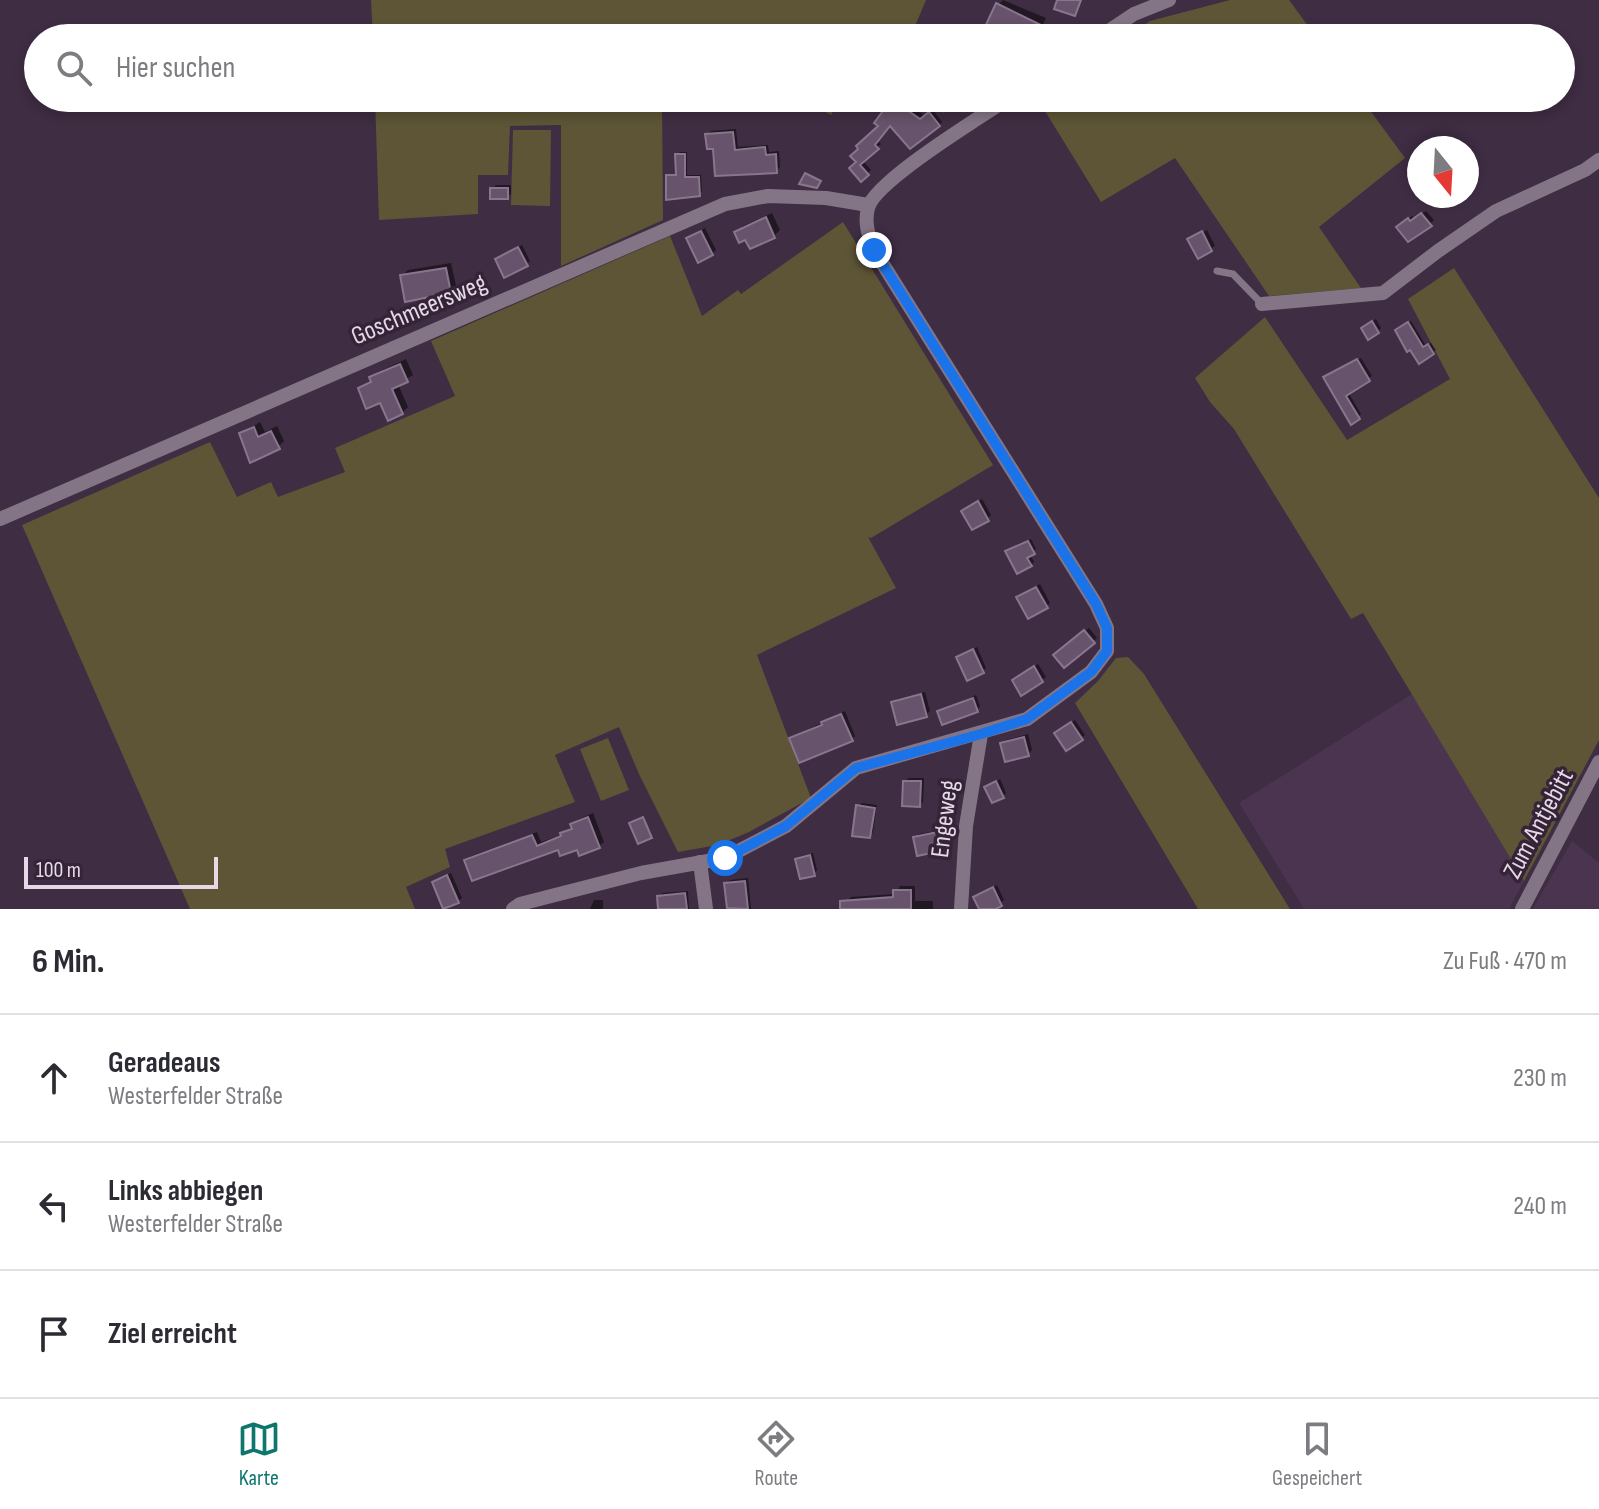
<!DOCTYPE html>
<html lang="de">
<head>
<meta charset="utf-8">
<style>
  body { margin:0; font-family:"Sofia Sans Condensed",sans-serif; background:#f7f7f7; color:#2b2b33 }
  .compass { position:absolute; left:1407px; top:136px; width:72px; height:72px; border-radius:50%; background:#fff; box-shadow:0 4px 12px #0003; rotate:162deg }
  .scale { position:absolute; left:24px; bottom:20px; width:194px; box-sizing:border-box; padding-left:8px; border:4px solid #e5d9e7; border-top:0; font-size:22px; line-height:28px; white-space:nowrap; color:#e5d9e7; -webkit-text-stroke:6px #352338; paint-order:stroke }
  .stop { position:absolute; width:24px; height:24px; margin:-18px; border:6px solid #1a73e8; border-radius:50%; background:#fff }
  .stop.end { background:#1a73e8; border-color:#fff; box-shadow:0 2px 8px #0008 }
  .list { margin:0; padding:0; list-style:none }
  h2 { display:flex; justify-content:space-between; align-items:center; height:104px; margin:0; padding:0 32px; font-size:34px }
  h2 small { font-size:26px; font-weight:400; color:#7c7c81 }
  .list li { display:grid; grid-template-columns:52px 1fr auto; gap:24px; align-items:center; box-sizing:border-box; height:128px; padding:0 32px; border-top:2px solid #e1e1e2 }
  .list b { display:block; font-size:30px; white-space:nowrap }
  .list p { margin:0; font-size:26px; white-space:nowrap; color:#7c7c81 }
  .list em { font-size:26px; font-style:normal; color:#7c7c81 }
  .icon { flex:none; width:44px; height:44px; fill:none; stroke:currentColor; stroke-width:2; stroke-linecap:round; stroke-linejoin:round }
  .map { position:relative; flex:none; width:1599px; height:909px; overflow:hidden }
  .search { position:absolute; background:#fff; box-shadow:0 4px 12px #0003; left:24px; right:24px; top:24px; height:88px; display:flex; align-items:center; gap:20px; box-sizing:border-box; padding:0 28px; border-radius:44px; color:#7c7c81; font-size:30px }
  .sheet { height:488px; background:#fff }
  nav { display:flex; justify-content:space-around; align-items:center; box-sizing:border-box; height:112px; border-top:2px solid #e1e1e2; background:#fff; font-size:22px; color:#7c7c81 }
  nav a { display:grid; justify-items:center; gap:4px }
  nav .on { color:#0f766e }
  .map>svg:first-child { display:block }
  .built { fill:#4b3450 }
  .green { fill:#5d5536 }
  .shadow { fill:#0007 }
  .building { fill:#67536b; stroke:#8a758e; stroke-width:2 }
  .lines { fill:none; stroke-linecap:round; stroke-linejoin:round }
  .service { stroke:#847586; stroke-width:7 }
  .minor { stroke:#847586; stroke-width:14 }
  .route { stroke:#1a73e8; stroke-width:10 }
  .labels { text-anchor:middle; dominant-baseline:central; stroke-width:7; stroke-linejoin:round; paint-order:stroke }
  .street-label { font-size:26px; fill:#e5d9e7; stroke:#352338 }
</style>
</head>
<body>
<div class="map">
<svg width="1599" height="909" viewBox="0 0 1599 909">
  <rect width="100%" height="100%" fill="#3f2d43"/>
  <!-- built -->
  <g class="built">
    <polygon points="1412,694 1524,881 1509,909 1304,909 1239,803"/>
    <polygon points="1572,841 1599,863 1599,909 1533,909"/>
  </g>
  <!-- green -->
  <g class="green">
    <polygon points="371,0 926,0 913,31 916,38 373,38"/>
    <polygon points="1230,0 1289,0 1317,38 1125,38 1150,21"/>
    <polygon points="375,98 662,98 663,220 561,266 561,125 510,126 508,175 478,175 478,214 379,220"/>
    <polygon points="799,98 841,98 831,115"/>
    <polygon points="1037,98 1361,98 1405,158 1319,227 1361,288 1269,296 1175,158 1101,202"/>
    <polygon points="513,130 551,130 550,206 511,205"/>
    <polygon points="843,222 993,465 871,538 868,537 896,588 757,655 811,798 749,832 718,845 678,852 639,774 619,727 555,755 575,802 445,849 450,867 406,887 415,909 190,909 22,525 210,442 237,497 271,482 278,497 345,472 335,448 455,396 431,341 670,236 702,316 738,290 741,294"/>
    <polygon points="1454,268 1599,498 1599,740 1524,881 1363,613 1351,619 1234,429 1210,402 1195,378 1265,317 1347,440 1450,379 1408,299"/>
    <polygon points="1128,657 1144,674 1290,909 1198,909 1075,703 1098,681 1116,658"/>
    <polygon points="608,738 629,790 601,801 580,749"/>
  </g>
  <!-- shadow -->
  <g class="shadow">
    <polygon points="1003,0 1046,18 1036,38 1008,38 998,5"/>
    <polygon points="902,98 909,98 904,102 925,116 933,110 942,122 939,125 890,124 877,140 881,144 862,160 871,170 861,180 858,162 881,126 888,109 891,105 894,108"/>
    <polygon points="736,129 738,147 768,145 769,152 779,151 780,167 776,171 714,147 707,135 711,131"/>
    <polygon points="680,152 687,152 687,175 701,175 702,191 699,194 668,176 677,173 677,155"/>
    <polygon points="496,185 511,185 511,194 507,197 492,189"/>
    <polygon points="1426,211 1434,220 1430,224 1399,227 1412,216 1415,219"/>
    <polygon points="772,213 780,230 774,236 746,237 737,233 743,226"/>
    <polygon points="705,228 716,250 712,254 689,238"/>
    <polygon points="1207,230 1215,246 1198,256 1191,239"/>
    <polygon points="522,245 530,261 527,264 501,256"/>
    <polygon points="451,263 457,290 451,297 432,295 402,276 408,270"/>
    <polygon points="1376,319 1381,328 1378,332 1367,324"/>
    <polygon points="1411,321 1426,346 1431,343 1436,350 1420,361 1400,328"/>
    <polygon points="1361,358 1372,376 1348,392 1361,414 1358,417 1329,375"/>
    <polygon points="406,359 413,375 398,384 408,407 402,413 360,389 372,380 378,372"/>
    <polygon points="260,422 265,432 277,426 284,441 278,447 242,434"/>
    <polygon points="982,499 991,515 987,519 963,511"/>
    <polygon points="1031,539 1036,549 1030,554 1034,562 1031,565 1008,551"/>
    <polygon points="1040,584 1050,603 1047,606 1022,594"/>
    <polygon points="1089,628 1097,638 1093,641 1060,652"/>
    <polygon points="977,647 986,668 983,671 959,658"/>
    <polygon points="1038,664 1046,677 1022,693 1018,677"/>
    <polygon points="925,692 930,711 926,715 893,703 897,699"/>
    <polygon points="976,695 980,706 977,710 939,712"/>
    <polygon points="845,711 855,736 852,739 791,738"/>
    <polygon points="1075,720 1085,735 1081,738 1060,730"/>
    <polygon points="1028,734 1032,750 1028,754 1002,744 1006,740"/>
    <polygon points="909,778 924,778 923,802 919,805 905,781"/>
    <polygon points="1000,779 1006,793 1003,796 986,787"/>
    <polygon points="862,803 877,805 873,832 870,836 858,806"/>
    <polygon points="593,813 604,842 599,846 559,848 466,860 471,856 537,832 541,842 563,834 573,827 577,820"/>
    <polygon points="941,830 944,846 940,850 916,837 919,834"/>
    <polygon points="813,853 817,870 814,874 797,859 801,856"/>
    <polygon points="451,873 462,898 458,901 434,882"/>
    <polygon points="748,878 751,909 729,909 726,884 730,880"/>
    <polygon points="997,885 1004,900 991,909 981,909 979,894"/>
    <polygon points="900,886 915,886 915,901 933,901 933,909 847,909 847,902 851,897 895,894"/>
    <polygon points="688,891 689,909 660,909 659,897 662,893"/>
    <polygon points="594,900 603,900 603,909 590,909"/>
  </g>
  <!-- building -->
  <g class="building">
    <polygon points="1057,0 1081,0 1075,16 1054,9"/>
    <polygon points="996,3 1041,25 1035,38 1003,38 984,29"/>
    <polygon points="933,98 959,98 944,111"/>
    <polygon points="896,102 920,119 929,112 940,126 910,149 890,126 875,145 879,149 860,165 869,175 861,182 849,168 856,162 850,156 858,149 856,146 878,126 874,123 886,107 890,110"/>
    <polygon points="733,132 735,150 765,147 766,155 776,154 777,173 715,176 713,149 707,149 705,134"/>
    <polygon points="675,154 685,154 685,177 699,177 700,196 666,200 666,175 676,175"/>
    <polygon points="805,173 821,181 817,188 799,184"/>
    <rect x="490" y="188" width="18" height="11"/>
    <polygon points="1421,213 1432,226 1408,242 1396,227 1408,218 1410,221"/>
    <polygon points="766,217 775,238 750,249 745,240 739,243 734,232"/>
    <polygon points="701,231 713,255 698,263 686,238"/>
    <polygon points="1202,231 1212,251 1198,259 1187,239"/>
    <polygon points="518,247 528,266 504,278 495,259"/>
    <polygon points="446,268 452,298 431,302 430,297 405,302 400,275"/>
    <polygon points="1372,321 1379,333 1368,340 1361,328"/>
    <polygon points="1408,322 1423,347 1428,344 1434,354 1419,364 1410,350 1407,352 1395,330"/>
    <polygon points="1357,359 1370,381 1346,396 1360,419 1351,425 1323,377"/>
    <polygon points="400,364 408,382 392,389 403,414 388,421 380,403 366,409 358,388 371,382 369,377"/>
    <polygon points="254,427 258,437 271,431 280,449 250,463 239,433"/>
    <polygon points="978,501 989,521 972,530 961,511"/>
    <polygon points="1028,541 1035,554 1027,558 1032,566 1017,574 1005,551"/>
    <polygon points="1036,587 1048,608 1028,619 1016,597"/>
    <polygon points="1084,630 1095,643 1064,668 1053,655"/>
    <polygon points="973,649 984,673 967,681 956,657"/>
    <polygon points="1034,666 1043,682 1021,696 1012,680"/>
    <polygon points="921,694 927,717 897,725 891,702"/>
    <polygon points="973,698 978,712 942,725 937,711"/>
    <polygon points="841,714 853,741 799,763 789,738 822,725 821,722"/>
    <polygon points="1071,722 1083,740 1066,751 1054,733"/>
    <polygon points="1024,737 1029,756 1005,762 1000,743"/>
    <polygon points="903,781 921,781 920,807 902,806"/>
    <polygon points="996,781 1004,798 992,803 984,787"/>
    <polygon points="856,805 875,808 870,838 852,836"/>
    <polygon points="588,817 600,848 579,856 577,850 560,856 558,850 472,881 464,860 532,835 537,846 561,836 560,833 572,829 570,824"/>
    <polygon points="643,817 652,838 638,844 629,823"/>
    <polygon points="938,832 941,851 917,856 913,837"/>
    <polygon points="810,855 815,876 800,879 795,859"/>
    <polygon points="447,875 459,903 443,909 432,882"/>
    <polygon points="745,881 748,909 727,908 724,883"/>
    <polygon points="993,887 1002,906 996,909 979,909 973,897"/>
    <polygon points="893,890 911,890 911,909 840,909 840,901 893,897"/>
    <polygon points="685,893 687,909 658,909 657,896"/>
  </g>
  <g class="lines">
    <!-- service -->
    <polyline class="service" points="1217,271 1233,274 1262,304"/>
    <!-- minor -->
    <g class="minor">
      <polyline points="1098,38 1134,14 1169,0"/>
      <polyline points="1262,304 1383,293 1438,251 1496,211 1585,170 1599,160"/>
      <polyline points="0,519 725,204 768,196 826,198 868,205"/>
      <polyline points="700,862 706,909"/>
      <path d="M513 909 520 904 641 873 725 858 786 826 856 768 1027 719 1091 672 1107 651V628L1096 604 874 250C869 236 864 224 868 208 875 181 981 117 1009 98"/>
      <polyline points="961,909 966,826 981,734"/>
      <polyline points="1522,909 1599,762"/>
    </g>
  </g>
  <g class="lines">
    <!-- route -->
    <polyline class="route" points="725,858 786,826 856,768 981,734 1027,719 1091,672 1107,651 1107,628 1096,604 874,250"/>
  </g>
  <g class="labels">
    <!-- street labels -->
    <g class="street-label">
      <text transform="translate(419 310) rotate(-23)">Goschmeersweg</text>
      <text transform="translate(945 819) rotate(-83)">Engeweg</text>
      <text transform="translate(1539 824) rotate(-62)">Zum Antjebitt</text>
    </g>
  </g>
</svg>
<svg class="compass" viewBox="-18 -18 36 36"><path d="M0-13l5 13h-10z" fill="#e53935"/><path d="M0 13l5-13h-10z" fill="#7c7c81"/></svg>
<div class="scale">100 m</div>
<div class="stop" style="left:725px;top:858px"></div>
<div class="stop end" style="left:874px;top:250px"></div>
<div class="search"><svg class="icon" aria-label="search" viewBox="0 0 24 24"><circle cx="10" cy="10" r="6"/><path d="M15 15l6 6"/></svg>Hier suchen</div>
</div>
<section class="sheet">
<h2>6 Min.<small>Zu Fuß · 470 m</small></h2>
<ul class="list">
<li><svg class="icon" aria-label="ahead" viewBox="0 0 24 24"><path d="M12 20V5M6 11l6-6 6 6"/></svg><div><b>Geradeaus</b><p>Westerfelder Straße</p></div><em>230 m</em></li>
<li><svg class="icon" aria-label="left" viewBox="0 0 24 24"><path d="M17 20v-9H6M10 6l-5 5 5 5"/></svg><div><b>Links abbiegen</b><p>Westerfelder Straße</p></div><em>240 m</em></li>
<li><svg class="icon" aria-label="arrive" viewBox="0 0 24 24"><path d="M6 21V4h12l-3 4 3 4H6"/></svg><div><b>Ziel erreicht</b></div></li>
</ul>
</section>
<nav>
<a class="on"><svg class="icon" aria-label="map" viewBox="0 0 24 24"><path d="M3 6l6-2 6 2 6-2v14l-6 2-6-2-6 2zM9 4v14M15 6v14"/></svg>Karte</a>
<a><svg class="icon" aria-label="directions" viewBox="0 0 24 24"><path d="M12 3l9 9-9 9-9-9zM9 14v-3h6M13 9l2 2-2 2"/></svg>Route</a>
<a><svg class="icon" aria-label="saved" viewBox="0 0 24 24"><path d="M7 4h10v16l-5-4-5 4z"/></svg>Gespeichert</a>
</nav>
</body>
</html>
